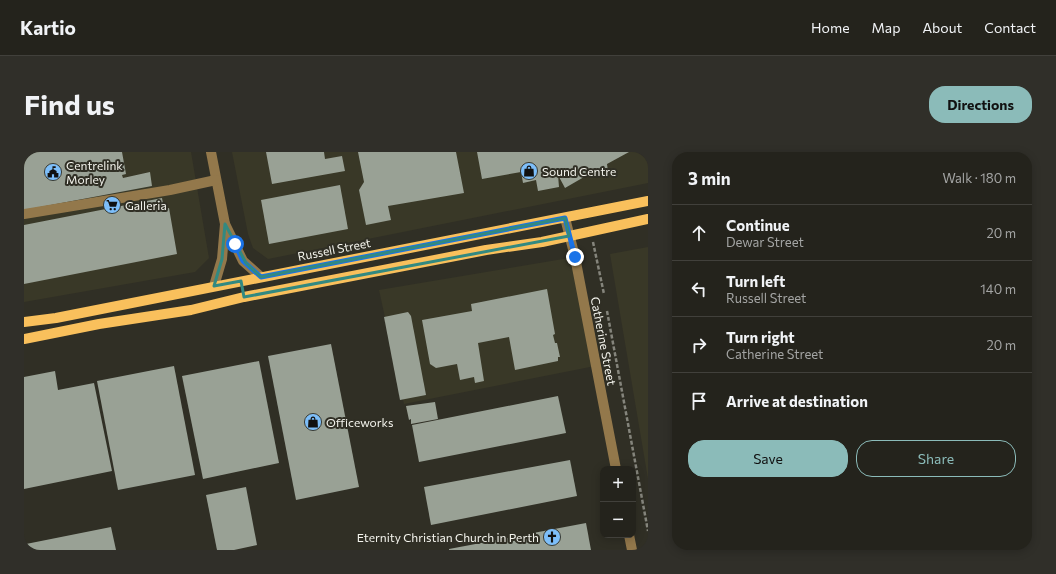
<!DOCTYPE html>
<html lang="en">
<head>
<meta charset="utf-8">
<style>
  body { margin:0; font-family:Commissioner,sans-serif; background:#302f29; color:#f1f3f6 }
  .controls { position:absolute; right:12px; bottom:12px; display:grid; overflow:hidden; border-radius:8px; box-shadow:0 2px 10px #0003 }
  .controls button { width:36px; height:36px; display:grid; place-items:center; padding:0; border:0; border-bottom:1px solid #41403b; background:#24231c; color:#f1f3f6; font:20px sans-serif }
  .stop { position:absolute; width:12px; height:12px; margin:-9px; border:3px solid #1a73e8; border-radius:50%; background:#fff }
  .stop.end { background:#1a73e8; border-color:#fff; box-shadow:0 1px 4px #0008 }
  .list { margin:0; padding:0; list-style:none }
  h2 { display:flex; justify-content:space-between; align-items:center; height:52px; margin:0; padding:0 16px; font-size:17px }
  h2 small { font-size:13px; font-weight:400; color:#a3a4a3 }
  .list li { display:grid; grid-template-columns:26px 1fr auto; gap:12px; align-items:center; box-sizing:border-box; height:56px; padding:0 16px; border-top:1px solid #41403b }
  .list b { display:block; font-size:15px; white-space:nowrap }
  .list p { margin:0; font-size:13px; white-space:nowrap; color:#a3a4a3 }
  .list em { font-size:13px; font-style:normal; color:#a3a4a3 }
  .actions { display:flex; gap:8px; padding:12px 16px }
  .actions a { flex:1; padding:9px 0; border:1px solid #8bbbb9; border-radius:16px; text-align:center; font-size:14px; color:#8bbbb9 }
  .actions .main { background:#8bbbb9; color:#111 }
  .icon { flex:none; width:22px; height:22px; fill:none; stroke:currentColor; stroke-width:2; stroke-linecap:round; stroke-linejoin:round }
  .map { position:relative; flex:none; width:624px; height:398px; overflow:hidden; border-radius:16px }
  header { display:flex; align-items:center; gap:24px; box-sizing:border-box; height:56px; padding:0 20px; background:#24231c; border-bottom:1px solid #41403b }
  header strong { font-size:19px }
  nav { display:flex; gap:22px; margin-inline-start:auto; font-size:14px }
  .intro { display:flex; align-items:center; justify-content:space-between; box-sizing:border-box; height:96px; padding:0 24px }
  h1 { margin:0; font-size:28px }
  .button { padding:10px 18px; border-radius:16px; background:#8bbbb9; color:#111; font-size:14px; font-weight:700 }
  main { display:flex; gap:24px; padding:0 24px }
  aside { flex:1; background:#24231c; border-radius:16px; box-shadow:0 2px 10px #0003 }
  .map>svg:first-child { display:block }
  .built { fill:#393827 }
  .building { fill:#99a195 }
  .lines { fill:none; stroke-linecap:round; stroke-linejoin:round }
  .path { stroke:#85857c; stroke-width:2.5; stroke-dasharray:4 2; stroke-linecap:butt }
  .minor { stroke:#93784b; stroke-width:10 }
  .major { stroke:#f9c05c; stroke-width:10 }
  .route { stroke:#1a73e8; stroke-width:5 }
  .marked { fill:none; stroke:#328981; stroke-width:3; stroke-linejoin:round }
  .labels { text-anchor:middle; dominant-baseline:central; stroke-width:4; stroke-linejoin:round; paint-order:stroke }
  .poi-label { font-size:12px; fill:#f5f5ee; stroke:#302f25; text-anchor:start }
  .street-label { font-size:12px; fill:#f5f5ee; stroke:#302f25 }
</style>
</head>
<body>
<header>
<strong>Kartio</strong>
<nav><a>Home</a><a>Map</a><a>About</a><a>Contact</a></nav>
</header>
<div class="intro"><h1>Find us</h1><a class="button">Directions</a></div>
<main>
<div class="map">
<svg width="624" height="398" viewBox="0 0 624 398">
  <rect width="100%" height="100%" fill="#302f25"/>
  <!-- built -->
  <g class="built">
    <polygon points="0,0 167,0 185,106 171,120 0,150"/>
    <polygon points="208,0 624,0 624,31 244,107 229,96 224,82"/>
    <polygon points="624,95 624,327 586,102"/>
    <polygon points="551,105 571,214 380,252 355,138"/>
  </g>
  <!-- building -->
  <g class="building">
    <polygon points="0,0 98,0 102,22 98,23 99,26 126,20 128,34 0,58"/>
    <polygon points="242,0 300,0 301,7 318,4 321,19 248,32"/>
    <polygon points="334,0 432,0 440,41 364,54 367,68 342,73 335,38 340,30"/>
    <polygon points="453,0 605,0 583,12 584,20 560,25 541,36 534,23 535,35 514,39 512,28 499,31 497,20 458,27"/>
    <polygon points="316,33 324,77 245,92 237,48"/>
    <polygon points="138,46 140,57 145,56 153,102 0,132 0,73"/>
    <polygon points="523,137 531,182 529,183 531,191 533,191 536,205 534,205 534,209 491,218 485,185 454,191 460,229 451,231 450,225 436,228 433,212 412,216 406,212 398,168 448,159 447,152"/>
    <polygon points="384,160 387,164 402,243 376,248 360,165"/>
    <polygon points="307,192 335,335 272,348 244,204"/>
    <polygon points="235,209 255,311 179,327 158,224"/>
    <polygon points="150,214 171,323 94,338 73,229"/>
    <polygon points="31,219 34,238 70,231 88,319 0,337 0,225"/>
    <polygon points="534,244 542,281 395,310 388,273"/>
    <polygon points="411,250 414,267 387,272 387,267 385,268 382,254"/>
    <polygon points="546,308 553,344 407,373 400,335"/>
    <polygon points="222,335 233,393 210,398 193,398 182,343"/>
    <polygon points="562,371 567,398 425,398 425,397"/>
    <polygon points="87,375 92,398 4,398 2,392"/>
  </g>
  <g class="lines">
    <!-- path -->
    <g class="path">
      <polyline points="569,90 580,142"/>
      <polyline points="583,159 624,379"/>
    </g>
    <!-- minor -->
    <g class="minor">
      <polyline points="187,0 201,72 219,109 237,125"/>
      <polyline points="0,62 146,38 192,28"/>
      <polyline points="541,66 551,105 592,317"/>
      <polyline points="190,134 198,107 201,72"/>
      <polyline points="605,383 608,398"/>
    </g>
    <!-- major -->
    <g class="major">
      <polyline points="0,170 32,166 624,49"/>
      <polyline points="0,187 75,172 167,158 220,145 462,98 518,90 624,67"/>
    </g>
  </g>
  <g class="lines">
    <!-- route -->
    <polyline class="route" points="211,92 219,109 237,125 541,66 551,105"/>
  </g>
  <!-- marked area -->
  <path class="marked" d="M541 66 545 84 220 145 217 129 190 134 198 107 201 72 222 111 237 125Z"/>
  <!-- icons -->
  <defs>
    <g id="shop-disc" transform="scale(0.9)"><circle r="9.5" fill="#7dbef9" stroke="#302f25"/><path d="M-5-2.5h2.3a2.7 3.5 0 0 1 5.4 0H5L5.5 6h-11ZM-1.5-2.5h3a1.5 2.3 0 0 0-3 0Z" fill="#111"/></g>
    <g id="civic-disc" transform="scale(0.9)"><circle r="9.5" fill="#7dbef9" stroke="#302f25"/><path d="M-.6-6.5H3V-4.5H.6V-3L4-1V1h2V6H-6V1h2V-1L-.6-3ZM-1.2 2.5V6h2.4V2.5Z" fill="#111"/></g>
    <g id="supermarket-disc" transform="scale(0.9)"><circle r="9.5" fill="#7dbef9" stroke="#302f25"/><path d="M-6-5.5h2.5l.6 2H6L4.5 2H-2.5L-4.4-4H-6ZM-1.5 3.2a1.3 1.3 0 1 0 .1 0ZM3 3.2a1.3 1.3 0 1 0 .1 0Z" fill="#111"/></g>
    <g id="church-disc" transform="scale(0.9)"><circle r="9.5" fill="#7dbef9" stroke="#302f25"/><path d="M-1.2-6h2.4v3.5h3.3v2.4h-3.3V6h-2.4V-.1h-3.3v-2.4h3.3Z" fill="#111"/></g>
  </defs>
  <g fill-rule="evenodd">
    <use href="#shop-disc" x="505" y="19"/>
    <use href="#civic-disc" x="29" y="20"/>
    <use href="#supermarket-disc" x="88" y="53"/>
    <use href="#shop-disc" x="289" y="270"/>
    <use href="#church-disc" x="528" y="385"/>
  </g>
  <g class="labels">
    <!-- poi labels -->
    <g class="poi-label">
      <text x="42" y="13">Centrelink<tspan x="42" dy="14">Morley</tspan></text>
      <text x="518" y="19">Sound Centre</text>
      <text x="101" y="53">Galleria</text>
      <text x="302" y="270">Officeworks</text>
      <text x="515" y="385" text-anchor="end">Eternity Christian Church in Perth</text>
    </g>
    <!-- street labels -->
    <g class="street-label">
      <text transform="translate(310 97) rotate(-11)">Russell Street</text>
      <text transform="translate(580 189) rotate(79)">Catherine Street</text>
    </g>
  </g>
</svg>
<div class="controls">
<button>+</button>
<button>−</button>
</div>
<div class="stop" style="left:211px;top:92px"></div>
<div class="stop end" style="left:551px;top:105px"></div>
</div>
<aside>
<h2>3 min<small>Walk · 180 m</small></h2>
<ul class="list">
<li><svg class="icon" aria-label="ahead" viewBox="0 0 24 24"><path d="M12 20V5M6 11l6-6 6 6"/></svg><div><b>Continue</b><p>Dewar Street</p></div><em>20 m</em></li>
<li><svg class="icon" aria-label="left" viewBox="0 0 24 24"><path d="M17 20v-9H6M10 6l-5 5 5 5"/></svg><div><b>Turn left</b><p>Russell Street</p></div><em>140 m</em></li>
<li><svg class="icon" aria-label="right" viewBox="0 0 24 24"><path d="M7 20v-9h11M14 6l5 5-5 5"/></svg><div><b>Turn right</b><p>Catherine Street</p></div><em>20 m</em></li>
<li><svg class="icon" aria-label="arrive" viewBox="0 0 24 24"><path d="M6 21V4h12l-3 4 3 4H6"/></svg><div><b>Arrive at destination</b></div></li>
</ul>
<div class="actions"><a class="main">Save</a><a>Share</a></div>
</aside>
</main>
</body>
</html>
